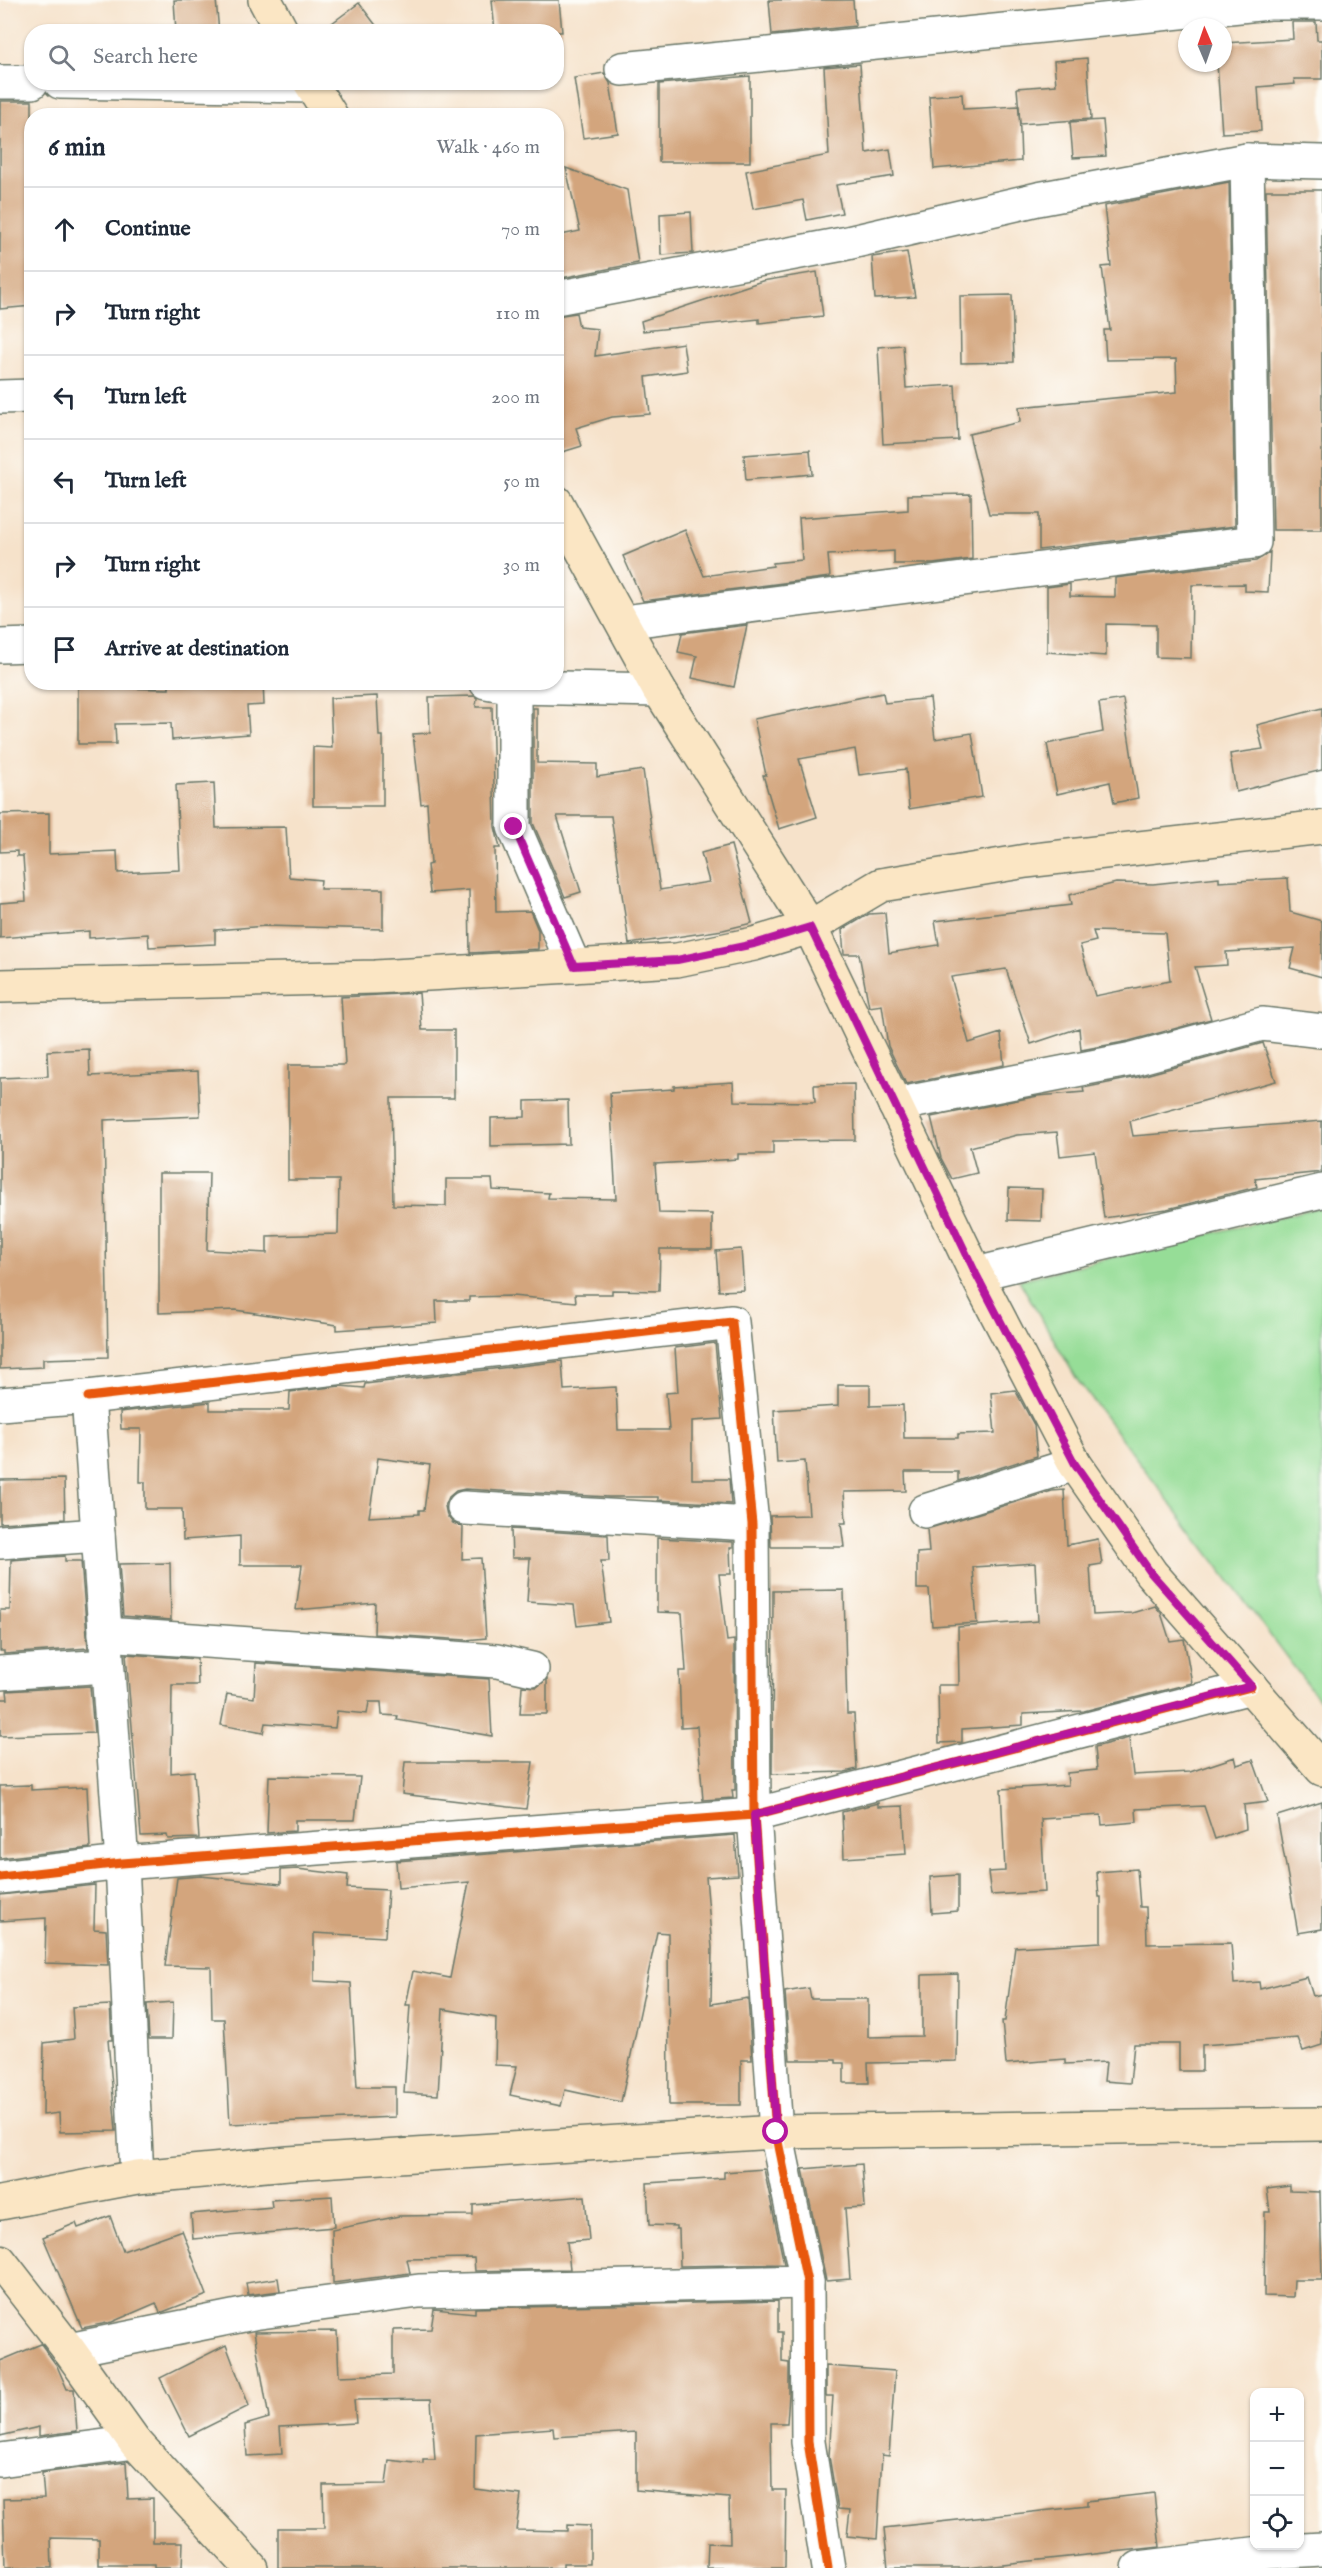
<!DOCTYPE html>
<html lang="en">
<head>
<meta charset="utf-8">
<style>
  body { margin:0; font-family:"IM FELL English",serif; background:#f6f6f7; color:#1f2937 }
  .controls { position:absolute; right:18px; bottom:18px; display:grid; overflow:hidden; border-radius:12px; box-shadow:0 2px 4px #0004 }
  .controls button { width:54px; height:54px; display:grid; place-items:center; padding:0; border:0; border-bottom:2px solid #e0e1e3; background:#fff; color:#1f2937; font:30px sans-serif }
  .compass { position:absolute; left:1178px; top:18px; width:54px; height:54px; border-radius:50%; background:#fff; box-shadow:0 2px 4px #0004; rotate:358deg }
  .stop { position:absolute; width:18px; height:18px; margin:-14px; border:4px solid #b5179e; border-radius:50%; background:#fff }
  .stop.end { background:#b5179e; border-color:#fff; box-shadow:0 2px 6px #0008 }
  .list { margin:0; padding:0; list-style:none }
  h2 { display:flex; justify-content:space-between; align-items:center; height:78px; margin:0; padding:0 24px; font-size:26px }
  h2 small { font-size:20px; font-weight:400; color:#747a83 }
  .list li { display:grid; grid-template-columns:39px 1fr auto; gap:18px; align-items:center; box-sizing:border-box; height:84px; padding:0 24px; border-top:2px solid #e0e1e3 }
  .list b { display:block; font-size:22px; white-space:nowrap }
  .list em { font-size:20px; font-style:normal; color:#747a83 }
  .icon { flex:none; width:33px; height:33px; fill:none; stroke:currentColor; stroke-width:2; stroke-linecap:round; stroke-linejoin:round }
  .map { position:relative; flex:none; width:1322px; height:2568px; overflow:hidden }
  .search { position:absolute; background:#fff; box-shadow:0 2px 4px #0004; left:24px; top:24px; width:540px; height:66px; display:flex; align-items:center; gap:15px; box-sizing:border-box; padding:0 21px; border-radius:24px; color:#747a83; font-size:22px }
  .panel { position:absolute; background:#fff; box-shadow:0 2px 4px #0004; left:24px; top:108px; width:540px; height:582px; border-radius:24px }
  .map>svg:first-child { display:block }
  .green { fill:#96dd97; stroke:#5a8d66; stroke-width:1.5 }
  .building { fill:#d3a57d; fill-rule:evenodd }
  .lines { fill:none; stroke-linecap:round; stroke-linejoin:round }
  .street-casing { stroke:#6a7768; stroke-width:36 }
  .secondary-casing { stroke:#6a7768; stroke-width:36 }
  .street { stroke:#fff; stroke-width:33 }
  .secondary { stroke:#fbe6c4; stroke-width:33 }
  .cycleway-casing { stroke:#fdfcf7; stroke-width:13 }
  .cycleway { stroke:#e8590c; stroke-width:9 }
  .route { stroke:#b5179e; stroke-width:8 }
</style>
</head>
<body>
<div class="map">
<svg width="1322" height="2568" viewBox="0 0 1322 2568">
  <rect width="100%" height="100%" fill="#fdfcf7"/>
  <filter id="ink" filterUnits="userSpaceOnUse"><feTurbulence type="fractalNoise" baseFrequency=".0167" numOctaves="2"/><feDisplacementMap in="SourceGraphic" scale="12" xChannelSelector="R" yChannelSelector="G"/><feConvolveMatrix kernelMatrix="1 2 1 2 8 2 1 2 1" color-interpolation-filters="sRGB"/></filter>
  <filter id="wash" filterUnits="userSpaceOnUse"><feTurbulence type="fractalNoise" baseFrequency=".008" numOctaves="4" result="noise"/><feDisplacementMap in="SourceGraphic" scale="24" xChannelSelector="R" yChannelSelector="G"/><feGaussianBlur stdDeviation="1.35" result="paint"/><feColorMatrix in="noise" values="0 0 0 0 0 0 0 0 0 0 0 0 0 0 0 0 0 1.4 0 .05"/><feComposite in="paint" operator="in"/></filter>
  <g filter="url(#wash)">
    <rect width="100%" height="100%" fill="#f6e2ca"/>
    <!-- green -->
    <polygon class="green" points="1320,1207 1322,1213 1322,1704 1078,1381 1019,1280"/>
    <g id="blocks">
      <!-- building -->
      <g class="building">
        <polygon points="174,0 216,0 219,32 176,32"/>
        <polygon points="492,0 559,0 562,32 495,32"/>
        <polygon points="769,0 853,0 855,26 772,35"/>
        <polygon points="359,3 381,32 320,32"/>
        <polygon points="1292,22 1316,22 1317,40 1322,40 1322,79 1294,79 1295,84 1258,87 1261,131 1222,133 1217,63 1223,63 1223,43 1293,39"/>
        <polygon points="1087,58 1091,119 1020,124 1017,88 1056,85 1054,61"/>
        <polygon points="860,64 866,153 890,149 894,176 836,185 842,213 807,220 803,200 753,209 746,171 829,155 824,67"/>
        <polygon points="604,73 610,83 618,133 583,138 574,78"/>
        <polygon points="750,76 750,162 659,162 659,84"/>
        <polygon points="962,94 963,109 1019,106 1021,161 934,169 929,96"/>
        <polygon points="0,101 32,101 32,306 0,309"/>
        <polygon points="1103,120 1106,156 1073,158 1070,122"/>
        <polygon points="566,168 627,190 638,263 556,279 556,236 580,231"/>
        <polygon points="1229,182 1235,526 1039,550 1039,514 989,514 969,434 1020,422 1019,407 1177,392 1176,359 1106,360 1104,330 1110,330 1102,267 1111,266 1104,206"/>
        <polygon points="1266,190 1322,190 1322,530 1273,530"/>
        <polygon points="691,212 693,253 661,255 660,214"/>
        <polygon points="907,252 915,297 875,299 872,257"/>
        <polygon points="817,272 823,316 759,323 759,319 643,331 641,321 762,281"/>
        <polygon points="1012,295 1014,362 961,363 960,296"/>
        <polygon points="576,313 579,327 598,329 595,356 683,343 687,371 646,377 650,414 612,417 576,428 582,446 556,454 556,316"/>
        <polygon points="903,345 906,388 955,385 958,440 883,444 878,347"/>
        <polygon points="810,450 812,474 746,480 744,455"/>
        <polygon points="971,494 972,559 933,564 894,564 894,551 828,555 830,577 643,601 623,556 685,530 704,576 773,566 773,563 802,560 799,518 908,510 908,495"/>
        <polygon points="1270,552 1268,592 1245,591 1245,584 1192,585 1191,658 1156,657 1156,625 1106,624 1106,656 1047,652 1047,587 1070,584 1070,596 1115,597 1115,578 1256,561"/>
        <polygon points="747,625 734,687 692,678 697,656 678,652 682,633"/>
        <polygon points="78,682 115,682 115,688 169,689 169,682 263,682 264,705 247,706 249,734 172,740 171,723 115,724 116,744 78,744"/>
        <polygon points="883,693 885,703 930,698 935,739 972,733 982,797 909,809 906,769 859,775 855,749 799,759 817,817 779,829 763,775 766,775 754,719"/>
        <polygon points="377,696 379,736 383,736 383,806 313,806 313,747 332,748 330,698"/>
        <polygon points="474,696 477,698 476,707 492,707 495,827 500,848 495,848 496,912 530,911 538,930 538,949 470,953 469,890 430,893 427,865 431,864 427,803 421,804 413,734 430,733 429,697"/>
        <polygon points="1123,699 1138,798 1114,803 1110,782 1057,794 1047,744 1103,732 1099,703"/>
        <polygon points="533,708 537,708 537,763 597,764 597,777 643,770 660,890 709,882 701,853 731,845 752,923 723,930 629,944 611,816 557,816 581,892 565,897 533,823"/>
        <polygon points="1322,708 1322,770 1236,792 1230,754 1263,749 1257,725"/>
        <polygon points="214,783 216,828 286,827 289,877 321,880 320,889 383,889 383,929 265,926 215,930 215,944 149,947 148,934 89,938 89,931 0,938 0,903 26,901 23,856 17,856 17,851 0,852 0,814 49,813 49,854 117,851 118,873 180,870 176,785"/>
        <path d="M1219 877V882L1288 878 1290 912 1322 921V977L1290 968 1295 948 1226 952 1227 965 1195 967 1211 1019 1129 1041 1081 1050 1079 1028 1031 1044 1006 969 951 977 969 1043 1001 1033 1004 1065 906 1084 888 1046 882 1005 869 1007 859 954H844L842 930 869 914 885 913 889 953 939 945 935 921 1071 905 1069 895 1116 883 1153 884ZM1093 931 1165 933 1170 981 1095 996 1080 945 1096 941Z"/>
        <polygon points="419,993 422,1030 454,1030 454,1098 391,1098 393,1205 446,1206 446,1179 492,1179 493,1190 549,1193 548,1198 616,1199 610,1093 674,1089 674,1086 733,1082 734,1101 815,1102 814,1085 854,1084 855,1140 773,1141 773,1154 738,1154 738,1159 655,1164 659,1213 712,1214 712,1249 660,1249 659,1291 612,1290 612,1294 575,1294 576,1302 512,1296 469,1297 469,1301 436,1301 437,1323 337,1330 337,1325 235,1310 159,1313 159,1173 209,1173 207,1250 267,1253 267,1236 338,1234 339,1180 288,1180 288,1065 345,1065 341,997"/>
        <polygon points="1263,1043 1276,1081 1130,1121 1133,1136 1322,1121 1322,1172 1255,1179 1257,1187 1167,1209 1104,1218 1095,1152 1060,1156 1057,1132 1017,1135 970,1147 977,1173 952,1179 941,1158 931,1117 1038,1096 1084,1092 1083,1088 1138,1077"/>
        <polygon points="89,1049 90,1076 198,1071 200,1116 104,1120 108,1357 43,1359 43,1367 0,1369 0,1078 48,1076 47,1051"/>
        <polygon points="568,1100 569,1144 491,1146 491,1118 525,1117 525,1101"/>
        <polygon points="1009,1188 1042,1189 1041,1221 1008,1220"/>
        <polygon points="741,1249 744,1290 719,1291 716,1251"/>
        <path d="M715 1343 722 1419 692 1421V1479H729L731 1504 658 1500V1497H609L465 1489 456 1491 449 1497 445 1506 447 1516 453 1523 463 1527 462 1559 481 1558 486 1638 466 1640 374 1634 375 1603 296 1610 302 1565H240V1536L183 1540 182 1509H145V1482H140L141 1429H121L120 1412 210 1402V1410H289L290 1392 340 1386 364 1388 365 1384 562 1361 564 1390 616 1387 618 1430H669L666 1393 678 1392 675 1348ZM378 1458 430 1465 424 1510H419V1514L369 1517Z"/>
        <polygon points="838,1385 870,1385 870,1406 903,1405 904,1438 958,1438 958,1434 995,1433 991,1393 1015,1390 1034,1425 1037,1456 958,1481 958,1472 905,1472 906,1491 844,1492 846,1523 841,1523 844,1547 771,1547 770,1516 809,1515 805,1461 777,1463 774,1410 838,1406"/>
        <polygon points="64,1479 65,1519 0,1523 0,1480"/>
        <polygon points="1064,1490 1067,1545 1098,1539 1102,1564 1090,1566 1093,1615 1132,1613 1155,1606 1161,1613 1170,1641 1184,1639 1192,1683 1084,1711 1023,1714 1023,1725 962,1729 962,1742 939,1743 938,1685 959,1685 958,1627 1038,1621 1035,1563 973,1567 977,1623 932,1626 929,1589 917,1589 917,1553 929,1552 927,1529 1052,1491"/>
        <polygon points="511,1529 608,1535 609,1561 601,1561 609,1622 577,1626 574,1605 527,1602 530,1558 512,1558"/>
        <polygon points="657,1538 733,1542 733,1547 730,1547 731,1574 719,1574 727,1641 734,1640 735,1790 732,1790 733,1798 703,1800 697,1726 681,1727 679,1671 686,1671 682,1613 657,1612"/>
        <polygon points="65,1556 65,1561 81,1561 88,1648 4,1654 4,1651 0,1651 0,1610 10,1610 11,1560"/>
        <polygon points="170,1563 171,1620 123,1616 119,1564"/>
        <polygon points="844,1590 847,1714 854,1714 857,1769 845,1772 772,1774 773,1591"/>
        <polygon points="126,1654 197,1659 198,1685 172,1685 171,1773 194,1771 199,1838 168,1839 167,1835 141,1836"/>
        <polygon points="256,1663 489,1679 492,1736 397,1720 398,1716 382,1715 381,1702 369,1702 367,1714 337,1711 335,1728 265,1723 263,1733 221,1725 227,1694 254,1698"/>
        <polygon points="547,1679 547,1714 520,1714 522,1686 537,1687"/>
        <polygon points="90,1686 94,1733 0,1736 0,1699 8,1699 7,1691"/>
        <polygon points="1129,1738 1133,1775 1190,1772 1235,1757 1237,1765 1253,1760 1268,1802 1244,1805 1246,1829 1215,1839 1204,1806 1136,1809 1137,1822 1102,1825 1101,1815 1041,1819 1045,1892 991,1895 988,1872 1005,1871 1001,1789 1068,1785 1067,1773 1097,1770 1095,1747"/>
        <polygon points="405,1762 533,1762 526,1809 402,1794"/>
        <polygon points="269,1776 360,1777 355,1820 295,1820 295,1831 267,1833"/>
        <polygon points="31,1785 31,1790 87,1787 90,1848 0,1858 0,1786"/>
        <polygon points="1322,1802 1322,1929 1298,1933 1277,1816"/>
        <polygon points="878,1803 878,1807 903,1806 906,1854 844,1858 842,1812"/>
        <polygon points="735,1835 738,1875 706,1877 712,1948 711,2004 748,1998 752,2060 741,2060 741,2105 669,2105 668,1933 657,1932 621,2102 565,2090 561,2106 510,2095 517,2066 495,2065 496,2018 443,2009 438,2095 404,2093 410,2005 406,2005 413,1971 450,1978 469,1882 398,1888 396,1861"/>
        <polygon points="297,1869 348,1875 347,1888 388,1890 385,1937 314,1933 314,1981 351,1983 357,2087 395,2087 395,2117 230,2124 224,2019 212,2019 211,1967 165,1966 177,1878 201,1876 281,1884 281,1870"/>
        <polygon points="1137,1869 1140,1907 1146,1907 1147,1944 1231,1943 1234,1984 1259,1982 1260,1989 1307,1977 1313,1996 1322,1994 1322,2045 1303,2051 1298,2038 1202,2045 1202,2071 1179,2071 1179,2044 1134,2044 1130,2083 1104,2081 1106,2062 1065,2064 1065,2059 1006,2064 1002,2021 1005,2021 1015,1947 1101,1942 1101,1897 1099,1897 1097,1872"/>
        <polygon points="958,1875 958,1911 932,1913 930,1877"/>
        <polygon points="95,1885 94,1929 106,1930 108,1965 45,1963 46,1918 0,1921 0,1895"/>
        <polygon points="958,1974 957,2061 868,2063 869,2083 844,2083 844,2063 836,2063 836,2060 790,2060 785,1992 809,1988 811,1999 868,1999 868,2037 922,2036 922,1975"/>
        <polygon points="173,2002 172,2039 149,2039 147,2004"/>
        <polygon points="110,2005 112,2040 108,2040 116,2131 60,2132 59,2113 43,2115 44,2043 74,2039 72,2007"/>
        <polygon points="862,2164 865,2207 845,2208 850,2279 826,2281 803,2169"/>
        <polygon points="764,2169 784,2264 680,2266 679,2229 676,2229 676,2226 649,2225 647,2183 724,2178 724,2172"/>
        <polygon points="1290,2186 1290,2191 1320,2192 1322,2280 1294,2280 1293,2297 1264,2296 1265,2212 1270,2212 1267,2189"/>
        <polygon points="332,2196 334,2227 193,2239 191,2214 272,2207 271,2200"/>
        <polygon points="585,2196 589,2240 567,2242 570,2269 475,2271 474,2258 407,2259 410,2273 333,2283 332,2230 399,2216 473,2215 473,2205"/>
        <polygon points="110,2216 123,2251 182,2230 207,2295 160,2313 156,2303 112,2322 82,2328 43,2237 76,2223 78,2228"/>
        <polygon points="278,2278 280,2291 248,2295 246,2283"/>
        <polygon points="778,2301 778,2332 782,2332 782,2362 789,2363 789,2394 787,2423 771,2423 772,2490 786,2490 785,2568 707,2568 708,2543 730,2544 729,2498 636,2490 636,2432 554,2437 553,2428 476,2434 475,2489 521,2495 516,2530 567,2531 567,2525 590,2526 590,2564 563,2564 563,2568 278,2568 278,2528 324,2528 323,2485 386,2484 389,2460 423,2464 423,2460 435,2460 431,2399 354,2400 356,2423 280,2427 282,2454 247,2456 245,2425 269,2418 254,2332 337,2331 339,2376 393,2374 393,2330 431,2329 434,2309 475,2313 475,2308"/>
        <polygon points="41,2344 57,2366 67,2389 74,2389 77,2431 39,2436 39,2427 0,2436 0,2361"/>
        <polygon points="226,2345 249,2406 189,2436 160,2378"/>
        <polygon points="826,2366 895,2371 889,2456 882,2455 877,2539 847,2536 850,2510 838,2509 829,2456 833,2396 826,2396"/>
        <polygon points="126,2462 128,2499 153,2498 153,2542 183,2542 182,2568 154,2568 154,2565 99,2565 99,2539 51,2538 52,2568 5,2568 3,2499 44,2498 42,2473"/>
        <polygon points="1154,2493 1160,2547 966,2568 888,2568 884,2528 1087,2506 1087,2501"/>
      </g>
    </g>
  </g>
  <g filter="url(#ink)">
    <use href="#blocks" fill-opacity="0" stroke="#6a7768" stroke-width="1.5"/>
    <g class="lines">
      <!-- street casing -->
      <g class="street-casing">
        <g id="street">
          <polyline points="622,69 1269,3 1322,3"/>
          <polyline points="0,82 32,82"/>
          <polyline points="60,82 312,86"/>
          <polyline points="556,298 843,244 1038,199 1247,160 1322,162"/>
          <polyline points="0,397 32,396"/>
          <polyline points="623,622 1254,542 1247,160"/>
          <polyline points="0,646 32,645"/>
          <polyline points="486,682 514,687 659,690"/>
          <polyline points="514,687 514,827 574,966"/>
          <polyline points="895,1105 1133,1059 1262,1024 1322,1031"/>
          <polyline points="976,1274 1322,1191"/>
          <polyline points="88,1397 732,1322 752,1524 754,1815 1251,1687"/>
          <polyline points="0,1404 88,1397 122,1863 137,2177"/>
          <polyline points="464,1508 752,1524"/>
          <polyline points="925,1511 1075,1464"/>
          <polyline points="0,1542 98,1535"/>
          <polyline points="105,1634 497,1661 532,1669"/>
          <polyline points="0,1673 107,1666"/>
          <polyline points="0,1877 122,1863 754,1815 776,2132 807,2282 808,2442 828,2568"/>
          <polyline points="69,2350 253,2313 419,2291 807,2282"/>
          <polyline points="0,2460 135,2442"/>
          <polyline points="1139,2568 1269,2552 1322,2549"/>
        </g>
      </g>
      <!-- secondary casing -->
      <g class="secondary-casing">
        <g id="secondary">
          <polyline points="265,0 282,32"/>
          <polyline points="310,82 331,116"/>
          <polyline points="556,502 659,690 810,927 976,1274 1075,1464 1151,1573 1322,1769"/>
          <polyline points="0,986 375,977 677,960 754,944 810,927 881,885 1026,861 1322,827"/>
          <polyline points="0,2203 137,2177 288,2163 776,2132 1322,2124"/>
          <polyline points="0,2261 69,2350 135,2442 251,2568"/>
        </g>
      </g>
      <!-- street -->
      <use href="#street" class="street"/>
      <!-- secondary -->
      <use href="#secondary" class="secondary"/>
      <!-- cycleway casing -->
      <g class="cycleway-casing">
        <g id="cycleway">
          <polyline points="88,1397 732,1322 752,1524 754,1815 1251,1687"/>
          <polyline points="0,1877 122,1863 754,1815 776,2132 807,2282 808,2442 828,2568"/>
        </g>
      </g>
      <!-- cycleway -->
      <use href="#cycleway" class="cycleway"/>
    </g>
  </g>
  <g class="lines" filter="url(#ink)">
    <!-- route -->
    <polyline class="route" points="514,827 574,966 677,960 754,944 810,927 976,1274 1075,1464 1151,1573 1251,1686 754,1815 776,2132"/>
  </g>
</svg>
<div class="controls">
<button>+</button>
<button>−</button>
<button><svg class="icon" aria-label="locate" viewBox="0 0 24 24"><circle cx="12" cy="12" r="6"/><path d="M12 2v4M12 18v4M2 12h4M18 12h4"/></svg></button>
</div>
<svg class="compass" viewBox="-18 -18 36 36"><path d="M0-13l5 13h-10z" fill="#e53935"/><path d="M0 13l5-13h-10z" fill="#747a83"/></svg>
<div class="stop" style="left:776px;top:2132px"></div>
<div class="stop end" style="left:514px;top:827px"></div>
<div class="search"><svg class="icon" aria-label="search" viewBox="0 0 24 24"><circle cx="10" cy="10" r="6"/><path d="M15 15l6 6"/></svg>Search here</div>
<section class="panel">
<h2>6 min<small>Walk · 460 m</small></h2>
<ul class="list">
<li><svg class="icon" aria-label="ahead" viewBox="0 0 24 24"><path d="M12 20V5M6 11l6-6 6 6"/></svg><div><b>Continue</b></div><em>70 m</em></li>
<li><svg class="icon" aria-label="right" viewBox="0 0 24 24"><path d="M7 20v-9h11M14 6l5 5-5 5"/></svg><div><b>Turn right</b></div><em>110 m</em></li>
<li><svg class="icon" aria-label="left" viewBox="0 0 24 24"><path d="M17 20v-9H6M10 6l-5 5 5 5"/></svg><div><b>Turn left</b></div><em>200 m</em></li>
<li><svg class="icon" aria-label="left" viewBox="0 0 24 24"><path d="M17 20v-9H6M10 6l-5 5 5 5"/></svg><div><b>Turn left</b></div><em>50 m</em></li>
<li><svg class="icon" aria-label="right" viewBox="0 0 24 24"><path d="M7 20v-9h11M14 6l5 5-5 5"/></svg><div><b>Turn right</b></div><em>30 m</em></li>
<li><svg class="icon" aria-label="arrive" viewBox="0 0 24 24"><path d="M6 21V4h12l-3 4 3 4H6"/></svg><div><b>Arrive at destination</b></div></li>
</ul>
</section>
</div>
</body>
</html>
